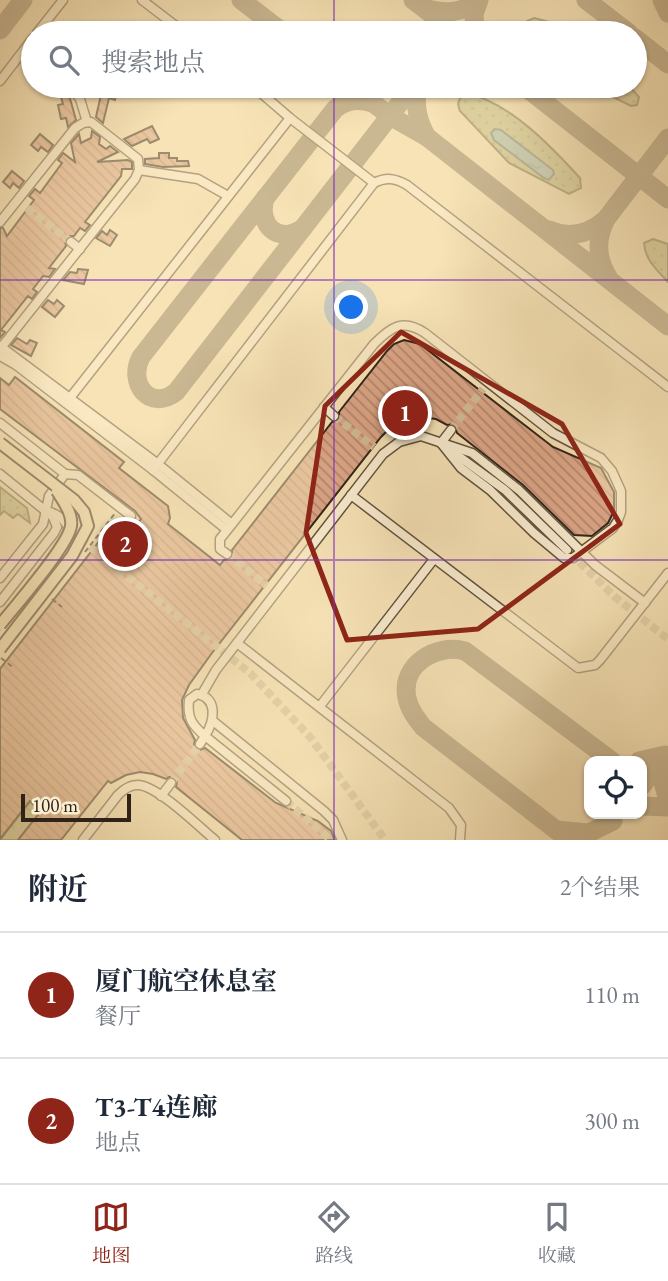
<!DOCTYPE html>
<html lang="zh">
<head>
<meta charset="utf-8">
<style>
  body { margin:0; font-family:"EB Garamond","Noto Serif SC",serif; background:#f6f6f7; color:#1f2937 }
  .controls { position:absolute; right:21px; bottom:21px; display:grid; overflow:hidden; border-radius:14px; box-shadow:0 2px 5px #0004 }
  .controls button { width:63px; height:63px; display:grid; place-items:center; padding:0; border:0; border-bottom:2px solid #e0e1e3; background:#fff; color:#1f2937; font:35px sans-serif }
  .scale { position:absolute; left:21px; bottom:18px; width:110px; box-sizing:border-box; padding-left:7px; border:4px solid #2f2319; border-top:0; font-size:19px; line-height:24px; white-space:nowrap; color:#2f2319; -webkit-text-stroke:5px #faedd0; paint-order:stroke }
  .you { position:absolute; left:352px; top:308px; width:24px; height:24px; margin:-18px; border:5px solid #fff; border-radius:50%; background:#1a73e8; box-shadow:0 0 0 10px #1a73e833 }
  .badge { display:grid; place-items:center; width:46px; height:46px; border-radius:50%; background:#8f2418; color:#fff; font-size:23px; font-weight:700 }
  .pin { position:absolute; translate:-50% -50%; border:4px solid #fff; box-shadow:0 2px 7px #0006 }
  .list { margin:0; padding:0; list-style:none }
  h2 { display:flex; justify-content:space-between; align-items:center; height:91px; margin:0; padding:0 28px; font-size:30px }
  h2 small { font-size:23px; font-weight:400; color:#747a83 }
  .list li { display:grid; grid-template-columns:46px 1fr auto; gap:21px; align-items:center; box-sizing:border-box; height:126px; padding:0 28px; border-top:2px solid #e0e1e3 }
  .list b { display:block; font-size:26px; white-space:nowrap }
  .list p { margin:0; font-size:23px; white-space:nowrap; color:#747a83 }
  .list em { font-size:23px; font-style:normal; color:#747a83 }
  .icon { flex:none; width:38px; height:38px; fill:none; stroke:currentColor; stroke-width:2; stroke-linecap:round; stroke-linejoin:round }
  .map { position:relative; flex:none; width:668px; height:840px; overflow:hidden }
  .search { position:absolute; background:#fff; box-shadow:0 2px 5px #0004; left:21px; right:21px; top:21px; height:77px; display:flex; align-items:center; gap:18px; box-sizing:border-box; padding:0 24px; border-radius:38px; color:#747a83; font-size:26px }
  .sheet { height:343px; background:#fff }
  nav { display:flex; justify-content:space-around; align-items:center; box-sizing:border-box; height:98px; border-top:2px solid #e0e1e3; background:#fff; font-size:19px; color:#747a83 }
  nav a { display:grid; justify-items:center; gap:4px }
  nav .on { color:#8f2418 }
  .map>svg:first-child { display:block }
  .grass { fill:url(#grass-dots); stroke:#797252; stroke-width:2 }
  .forest { fill:url(#forest-crowns); stroke:#797252; stroke-width:2 }
  .water { fill:url(#water-ripples); stroke:#727f77; stroke-width:2 }
  .lines { fill:none; stroke-linecap:round; stroke-linejoin:round }
  .taxiway { stroke:#938368; stroke-width:19 }
  .building { fill:url(#building-back-hatch); stroke:#2f2319; stroke-width:2 }
  .minor-tunnel { stroke:#cfbd97; stroke-width:8; stroke-dasharray:8 4; stroke-linecap:butt }
  .minor-casing { stroke:#615340; stroke-width:11 }
  .path { stroke:#2f2319; stroke-width:2; stroke-dasharray:5 3.5; stroke-linecap:butt }
  .minor { stroke:#faedd0; stroke-width:8 }
  .major-bridge-casing { stroke:#2f2319; stroke-width:14; stroke-linecap:butt }
  .path-bridge { stroke:#2f2319; stroke-width:2; stroke-dasharray:5 3.5; stroke-linecap:butt }
  .major-bridge { stroke:#f7e3b7; stroke-width:10 }
  .marked { fill:none; stroke:#8f2418; stroke-width:5; stroke-linejoin:round }
  .grid { fill:none; stroke:#7b2cbf; stroke-width:2; stroke-opacity:0.55 }
</style>
</head>
<body>
<div class="map">
<svg width="668" height="840" viewBox="0 0 668 840">
  <defs>
    <pattern id="grass-dots" width="8" height="8" patternUnits="userSpaceOnUse" patternTransform="scale(1.75)"><rect width="8" height="8" fill="#c3c18a"/><path d="M2 2h.1M6 6h.1" fill="none" stroke="#a8a676" stroke-width="1.8" stroke-linecap="round"/></pattern>
    <pattern id="forest-crowns" width="20" height="18" patternUnits="userSpaceOnUse" patternTransform="scale(1.75)"><rect width="20" height="18" fill="#c3c18a"/><path d="M2 6a3 3 0 1 1 6 0M12 15a3 3 0 1 1 6 0" fill="none" stroke="#a8a676"/></pattern>
    <pattern id="water-ripples" width="26" height="14" patternUnits="userSpaceOnUse" patternTransform="scale(1.75)"><rect width="26" height="14" fill="#9fbdb6"/><path d="M2 4q2-2 4 0t4 0M15 11q2-2 4 0t4 0" fill="none" stroke="#89a29c"/></pattern>
    <pattern id="building-back-hatch" width="6" height="6" patternUnits="userSpaceOnUse" patternTransform="scale(1.75)"><rect width="6" height="6" fill="#dca586"/><path d="M-1 5l2 2M0 0l6 6M5-1l2 2" fill="none" stroke="#b3866d"/></pattern>
  </defs>
  <rect width="100%" height="100%" fill="#f7e3b7"/>
  <filter id="stains"><feTurbulence type="fractalNoise" baseFrequency=".00286" numOctaves="4"/><feColorMatrix values="0 0 0 0 .2 0 0 0 0 .09 0 0 0 0 .02 0 0 0 .5 -.17"/></filter>
  <radialGradient id="worn" r=".72"><stop offset=".6" stop-color="#630" stop-opacity="0"/><stop offset="1" stop-color="#630" stop-opacity=".3"/></radialGradient>
  <!-- grass -->
  <g class="grass">
    <polygon points="534,18 553,23 569,33 534,33 527,21"/>
    <polygon points="591,86 629,86 639,97 637,105 631,106"/>
    <path d="M466 93C509 102 551 146 580 178L581 188 569 194 509 163 460 111C456 102 459 99 466 93Z"/>
    <path d="M653 239 668 244V282C657 270 645 260 644 243Z"/>
    <polygon points="0,487 27,508 30,523 18,514 13,518 4,511 0,515"/>
  </g>
  <!-- forest -->
  <polygon class="forest" points="30,802 41,811 18,840 0,840"/>
  <!-- water -->
  <polygon class="water" points="495,129 501,130 553,170 554,174 549,180 544,178 494,140 491,133"/>
  <g class="lines">
    <!-- taxiway -->
    <g class="taxiway">
      <polyline points="241,0 284,33"/>
      <polyline points="413,0 456,33"/>
      <polyline points="586,0 629,33"/>
      <polyline points="662,0 668,13"/>
      <path d="M424 8C444 14 462 14 478 0"/>
      <polyline points="0,30 23,0"/>
      <polyline points="475,33 474,14 479,0"/>
      <polyline points="635,38 668,64"/>
      <polyline points="351,86 390,116 427,137 668,326"/>
      <path d="M417 86C415 106 417 120 427 137"/>
      <polyline points="524,86 668,199"/>
      <path d="M373 103C359 99 347 99 335 109L141 357C127 383 150 412 176 392L413 86"/>
      <path d="M265 198C257 225 278 245 303 228"/>
      <path d="M606 219C596 239 596 257 608 277"/>
      <path d="M549 230C570 239 589 234 606 219L668 138"/>
      <polyline points="639,761 665,755 662,779 668,800"/>
      <polyline points="642,786 663,757"/>
      <polyline points="642,806 668,807"/>
      <polyline points="556,830 589,833 613,821"/>
      <path d="M569 840 423 727C416 718 409 709 407 698 400 665 436 643 465 651L612 761"/>
    </g>
  </g>
  <!-- building -->
  <g class="building">
    <polygon points="103,86 117,89 115,100 109,98 103,123 96,117"/>
    <polygon points="69,95 76,120 68,127 66,118 61,119 58,105 63,104 61,97"/>
    <polygon points="152,126 159,139 150,143 147,139 132,146 124,139"/>
    <polygon points="92,131 100,137 99,144 106,149 110,146 118,152 97,162 128,160 132,162 132,169 122,169 121,176 85,222 90,225 85,231 80,228 74,236 69,236 65,239 66,246 49,268 55,269 49,277 43,276 33,289 37,292 32,299 28,296 1,330 5,332 0,338 0,228 3,228 7,236 34,200 29,196 35,189 40,193 62,163 58,160 63,153 75,162 71,143 79,134 81,143 91,138"/>
    <polygon points="40,134 53,145 48,152 41,147 38,151 31,145"/>
    <polygon points="159,153 169,153 169,158 177,158 177,161 188,161 189,166 163,167 145,164 145,159 159,158"/>
    <polygon points="12,171 24,181 19,188 13,183 10,188 3,182"/>
    <polygon points="110,230 117,235 110,246 96,238 102,231 107,235"/>
    <polygon points="78,269 88,270 84,284 63,280 70,272 77,273"/>
    <polygon points="48,300 54,304 57,300 64,306 55,317 42,307"/>
    <polygon points="17,338 27,344 30,340 37,343 31,356 11,345"/>
    <polygon points="404,340 420,344 553,447 601,468 614,492 614,511 608,523 592,536 574,535 523,485 457,433 454,424 447,425 436,419 420,417 394,424 381,437 212,653 189,685 182,700 183,718 195,740 194,744 196,749 200,750 205,748 276,803 318,821 331,831 335,840 242,840 176,787 177,781 174,777 169,777 166,779 153,774 140,772 126,775 111,783 108,781 61,840 18,840 41,811 30,801 0,839 0,669 115,521 130,533 141,519 135,511 0,409 0,378 9,385 15,377 124,462 119,468 168,506 170,518 168,524 220,565 224,560 232,558 232,550 332,422 339,420 339,412 387,351 394,344"/>
  </g>
  <g class="lines">
    <!-- minor-tunnel -->
    <g class="minor-tunnel">
      <polyline points="27,208 71,242"/>
      <polyline points="334,416 374,447"/>
      <polyline points="451,430 483,389"/>
      <polyline points="52,517 250,673 310,737 385,840"/>
      <polyline points="227,554 267,586"/>
      <polyline points="571,554 615,597 668,639"/>
      <polyline points="171,783 200,744"/>
      <polyline points="286,801 331,840"/>
    </g>
    <!-- minor casing -->
    <g class="minor-casing">
      <g id="minor">
        <polyline points="142,0 185,33"/>
        <polyline points="37,33 63,0"/>
        <polyline points="0,81 33,38"/>
        <polyline points="70,86 80,99 87,122"/>
        <polyline points="253,86 290,118 374,183"/>
        <polyline points="139,170 198,179 228,196"/>
        <polyline points="0,222 75,128 83,123 91,122 138,159 139,170 135,179 0,349"/>
        <polyline points="71,242 80,249"/>
        <polyline points="0,346 158,464 232,524"/>
        <polyline points="0,356 16,365 153,470 227,530"/>
        <polyline points="66,403 290,118"/>
        <polyline points="324,407 334,416"/>
        <polyline points="0,423 65,474 49,496 43,524 0,578"/>
        <polyline points="441,443 451,430"/>
        <polyline points="446,447 505,490 567,550"/>
        <path d="M153 470 374 183C386 177 395 178 407 185L668 387"/>
        <polyline points="0,474 53,517 57,527 54,533 0,602"/>
        <polyline points="65,474 78,475 131,516"/>
        <polyline points="351,495 578,668 595,665 600,660 668,573"/>
        <path d="M227 554 220 549V539L232 524 374 344C391 327 403 318 425 333L553 433 601 458 612 471 621 491V512L618 520 613 528 573 558H564L534 533 490 490 461 468 441 443"/>
        <path d="M0 638 70 545C73 530 65 517 50 512"/>
        <polyline points="237,643 449,808 461,825 460,840"/>
        <path d="M197 694C219 698 214 722 205 736 192 725 187 718 189 700Z"/>
        <polyline points="202,694 216,670 383,454 399,442 421,436 472,453 519,490 595,565 645,603"/>
        <polyline points="320,706 434,559"/>
        <polyline points="213,721 324,811 333,820 342,840"/>
        <polyline points="200,744 205,736 286,801"/>
        <polyline points="161,796 171,783"/>
        <path d="M83 840 118 795C123 790 129 785 137 785 156 784 199 827 215 840"/>
      </g>
    </g>
    <!-- path -->
    <polyline class="path" points="85,552 116,512"/>
    <!-- minor -->
    <use href="#minor" class="minor"/>
    <!-- major-bridge casing -->
    <g class="major-bridge-casing">
      <g id="major-bridge">
        <polyline points="0,443 74,500 84,512 88,526 72,556 0,649"/>
        <path d="M0 625C15 606 68 546 71 526 73 514 63 501 57 491"/>
      </g>
    </g>
    <!-- path-bridge -->
    <g class="path-bridge">
      <polyline points="52,599 62,607"/>
      <polyline points="1,658 14,668"/>
    </g>
    <!-- major-bridge -->
    <use href="#major-bridge" class="major-bridge"/>
  </g>
  <!-- marked area -->
  <path d="M0 0H668V840H0ZM401 332 562 424 620 524 478 629 347 640 306 533 325 406Z" fill="#f7e3b7" fill-opacity=".55" fill-rule="evenodd"/>
  <path class="marked" d="M401 332 562 424 620 524 478 629 347 640 306 533 325 406Z"/>
  <!-- grid -->
  <path class="grid" d="M334 0V33M334 86V840M0 280H668M0 560H668"/>
  <rect width="100%" height="100%" filter="url(#stains)"/>
  <rect width="100%" height="100%" fill="url(#worn)"/>
</svg>
<div class="controls">
<button><svg class="icon" aria-label="locate" viewBox="0 0 24 24"><circle cx="12" cy="12" r="6"/><path d="M12 2v4M12 18v4M2 12h4M18 12h4"/></svg></button>
</div>
<div class="scale">100 m</div>
<div class="you"></div>
<div class="pin badge" style="left:405px;top:413px">1</div>
<div class="pin badge" style="left:125px;top:544px">2</div>
<div class="search"><svg class="icon" aria-label="search" viewBox="0 0 24 24"><circle cx="10" cy="10" r="6"/><path d="M15 15l6 6"/></svg>搜索地点</div>
</div>
<section class="sheet">
<h2>附近<small>2个结果</small></h2>
<ul class="list">
<li><span class="badge">1</span><div><b>厦门航空休息室</b><p>餐厅</p></div><em>110 m</em></li>
<li><span class="badge">2</span><div><b>T3-T4连廊</b><p>地点</p></div><em>300 m</em></li>
</ul>
</section>
<nav>
<a class="on"><svg class="icon" aria-label="map" viewBox="0 0 24 24"><path d="M3 6l6-2 6 2 6-2v14l-6 2-6-2-6 2zM9 4v14M15 6v14"/></svg>地图</a>
<a><svg class="icon" aria-label="directions" viewBox="0 0 24 24"><path d="M12 3l9 9-9 9-9-9zM9 14v-3h6M13 9l2 2-2 2"/></svg>路线</a>
<a><svg class="icon" aria-label="saved" viewBox="0 0 24 24"><path d="M7 4h10v16l-5-4-5 4z"/></svg>收藏</a>
</nav>
</body>
</html>
